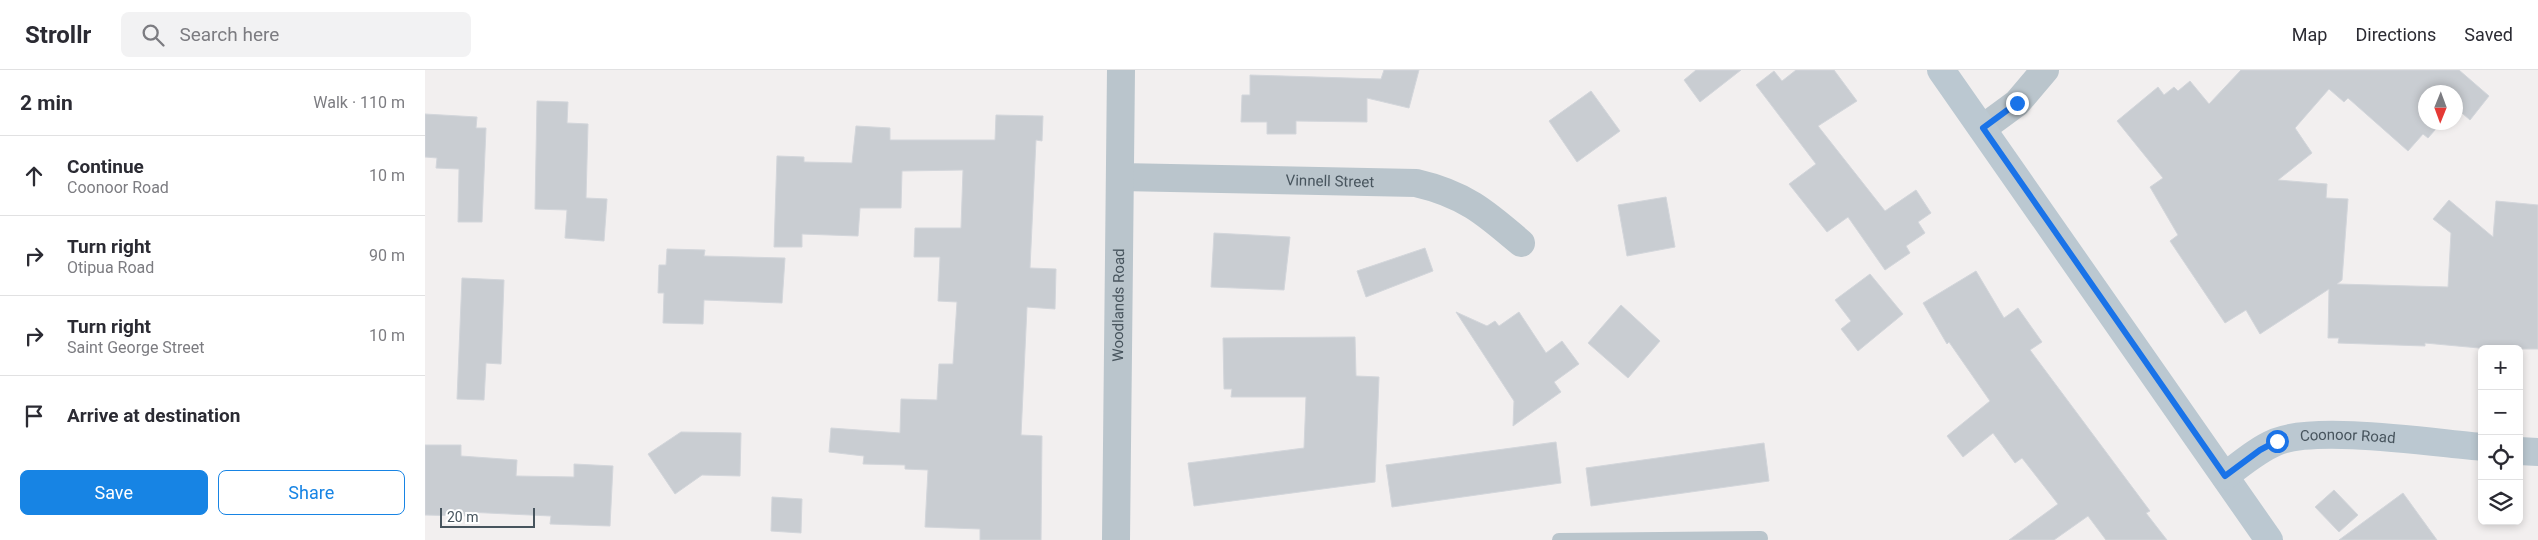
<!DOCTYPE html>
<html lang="en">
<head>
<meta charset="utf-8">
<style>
  body { margin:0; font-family:Roboto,sans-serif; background:#f2f2f3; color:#2b2b33 }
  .controls { position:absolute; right:15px; bottom:15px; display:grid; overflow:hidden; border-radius:8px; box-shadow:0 2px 8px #0003 }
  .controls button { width:45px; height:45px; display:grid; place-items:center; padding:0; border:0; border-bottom:1px solid #e1e1e2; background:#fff; color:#2b2b33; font:25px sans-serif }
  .compass { position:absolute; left:1993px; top:15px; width:45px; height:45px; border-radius:50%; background:#fff; box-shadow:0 2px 8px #0003; rotate:181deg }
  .scale { position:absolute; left:15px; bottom:12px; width:95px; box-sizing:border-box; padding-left:5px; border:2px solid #47545d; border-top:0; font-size:14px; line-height:18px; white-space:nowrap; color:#47545d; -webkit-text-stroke:4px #fff; paint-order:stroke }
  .stop { position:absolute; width:15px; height:15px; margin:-11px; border:4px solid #1a73e8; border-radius:50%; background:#fff }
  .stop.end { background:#1a73e8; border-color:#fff; box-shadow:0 1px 5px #0008 }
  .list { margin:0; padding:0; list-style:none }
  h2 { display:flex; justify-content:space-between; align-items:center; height:65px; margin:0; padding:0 20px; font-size:21px }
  h2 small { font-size:16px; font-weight:400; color:#7c7c81 }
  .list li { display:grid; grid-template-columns:32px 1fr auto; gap:15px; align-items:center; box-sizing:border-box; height:80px; padding:0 20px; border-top:1px solid #e1e1e2 }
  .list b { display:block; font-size:19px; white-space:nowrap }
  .list p { margin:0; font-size:16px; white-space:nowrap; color:#7c7c81 }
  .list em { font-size:16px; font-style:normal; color:#7c7c81 }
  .actions { display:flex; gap:10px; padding:15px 20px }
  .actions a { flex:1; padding:11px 0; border:1px solid #1784e4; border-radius:8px; text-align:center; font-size:18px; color:#1784e4 }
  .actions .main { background:#1784e4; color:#fff }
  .icon { flex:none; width:28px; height:28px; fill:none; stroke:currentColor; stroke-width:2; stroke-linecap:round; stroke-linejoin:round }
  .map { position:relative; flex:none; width:2113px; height:470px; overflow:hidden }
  header { display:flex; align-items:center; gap:30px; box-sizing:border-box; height:70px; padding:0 25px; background:#fff; border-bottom:1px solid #e1e1e2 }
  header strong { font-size:24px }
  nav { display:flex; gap:28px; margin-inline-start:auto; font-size:18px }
  .search { width:350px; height:45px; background:#f2f2f3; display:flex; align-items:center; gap:12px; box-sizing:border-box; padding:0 18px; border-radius:8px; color:#7c7c81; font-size:19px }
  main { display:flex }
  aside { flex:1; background:#fff }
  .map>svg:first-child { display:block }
  .building { fill:#c9cdd2; stroke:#d3d6db }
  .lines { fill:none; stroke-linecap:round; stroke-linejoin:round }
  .lane { stroke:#bac5cc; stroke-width:14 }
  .street { stroke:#bac5cc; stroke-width:28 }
  .secondary { stroke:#bbc8d1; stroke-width:28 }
  .route { stroke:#1a73e8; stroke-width:6 }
  .labels { text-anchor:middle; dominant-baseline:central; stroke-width:4.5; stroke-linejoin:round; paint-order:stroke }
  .street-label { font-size:15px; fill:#47545d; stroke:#fff }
</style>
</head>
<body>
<header>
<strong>Strollr</strong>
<div class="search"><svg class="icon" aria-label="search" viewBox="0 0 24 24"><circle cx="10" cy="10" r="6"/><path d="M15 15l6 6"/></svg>Search here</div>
<nav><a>Map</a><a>Directions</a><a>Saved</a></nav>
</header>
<main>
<aside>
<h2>2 min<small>Walk · 110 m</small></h2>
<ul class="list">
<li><svg class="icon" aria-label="ahead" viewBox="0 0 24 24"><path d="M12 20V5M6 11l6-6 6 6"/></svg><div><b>Continue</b><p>Coonoor Road</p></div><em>10 m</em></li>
<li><svg class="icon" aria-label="right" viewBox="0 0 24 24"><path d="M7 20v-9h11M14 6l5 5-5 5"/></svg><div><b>Turn right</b><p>Otipua Road</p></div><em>90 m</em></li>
<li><svg class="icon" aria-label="right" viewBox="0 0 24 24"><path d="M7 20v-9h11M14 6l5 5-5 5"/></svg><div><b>Turn right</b><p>Saint George Street</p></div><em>10 m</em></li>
<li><svg class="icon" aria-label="arrive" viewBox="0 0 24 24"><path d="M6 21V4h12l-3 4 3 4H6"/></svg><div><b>Arrive at destination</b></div></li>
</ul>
<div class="actions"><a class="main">Save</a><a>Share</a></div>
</aside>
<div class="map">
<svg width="2113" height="470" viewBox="0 0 2113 470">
  <rect width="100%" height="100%" fill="#f2efef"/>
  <!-- building -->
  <g class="building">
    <polygon points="959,0 994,0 984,38 942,28 942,52 871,51 871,64 842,64 842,52 816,52 817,25 825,25 825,5 956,9"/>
    <polygon points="1271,0 1316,0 1275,32 1259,10"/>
    <polygon points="1371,0 1409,0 1432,31 1393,56 1460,141 1491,120 1506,143 1493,152 1500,163 1481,176 1485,183 1460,200 1423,147 1402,162 1364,114 1391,94 1331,15 1349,1 1357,11"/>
    <polygon points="1816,0 2034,0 2064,26 2045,50 2030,37 2030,22 2000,22 2000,52 2017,52 2003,68 1998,64 1983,81 1923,28 1919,32 1904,19 1870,58 1887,83 1853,110 1902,114 1901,128 1923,129 1917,210 1912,214 2023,217 2026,163 2008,149 2024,130 2068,167 2071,131 2113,135 2113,279 2065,279 2000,273 2000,276 1913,273 1914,268 1903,268 1904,219 1835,264 1821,240 1800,253 1745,171 1753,165 1725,117 1738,108 1692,51 1733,17 1739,25 1749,17 1753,21 1765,11 1784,34"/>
    <polygon points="1166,21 1195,61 1152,92 1124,51"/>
    <polygon points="112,31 143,32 142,53 163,54 161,128 182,129 179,171 140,168 142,140 110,139"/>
    <polygon points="0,44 52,47 51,58 61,58 57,152 33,152 34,99 11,98 12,88 0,87"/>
    <polygon points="571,45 618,46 617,71 611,70 605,198 631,199 630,239 602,237 596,365 617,366 616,470 555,470 555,459 500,457 503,400 480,399 480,395 438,394 439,386 404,382 406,358 475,363 476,329 512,330 514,294 528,294 532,232 513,231 515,187 489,187 490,158 536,158 538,100 477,101 476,138 435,138 433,166 377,164 377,177 349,177 352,86 379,87 379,92 427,93 431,56 465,58 465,70 570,70"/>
    <polygon points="1241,127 1250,177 1202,186 1193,135"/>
    <polygon points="789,163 865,167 859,220 786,217"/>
    <polygon points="1000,178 1008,201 941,227 932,201"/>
    <polygon points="242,179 280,180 279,186 360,188 357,233 279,230 278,254 238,253 239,223 233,223 234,195 241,195"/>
    <polygon points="1551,201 1579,248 1593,238 1617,272 1605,280 1725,441 1721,443 1742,470 1681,470 1663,446 1629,470 1584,470 1633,434 1597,388 1590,393 1568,363 1538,387 1522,366 1565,331 1524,272 1522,274 1498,233"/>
    <polygon points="1445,204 1478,244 1433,281 1416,259 1426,251 1410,230"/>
    <polygon points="37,208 79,210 76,294 61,293 59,330 32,329"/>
    <polygon points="1196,235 1235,271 1203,308 1163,273"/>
    <polygon points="1031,242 1062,256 1070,251 1074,256 1094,242 1121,283 1137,271 1154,294 1129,312 1136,322 1088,356 1089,331"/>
    <polygon points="930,267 931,306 954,307 950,412 769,436 763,393 879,378 881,327 806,327 807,319 799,319 798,268"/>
    <polygon points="256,362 316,363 315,406 277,405 250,424 223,384"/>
    <polygon points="1131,372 1136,413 967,437 961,395"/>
    <polygon points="1339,373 1344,411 1166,436 1161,398"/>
    <polygon points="0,375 36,375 36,386 92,390 91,406 149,407 149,394 188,396 185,456 125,454 126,446 41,442 41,446 0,445"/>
    <polygon points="1909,420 1933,445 1914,462 1890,437"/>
    <polygon points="1978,423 2012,470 1914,470"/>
    <polygon points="347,427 377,429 376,463 346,461"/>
  </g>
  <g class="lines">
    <!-- lane -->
    <polyline class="lane" points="1134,470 1336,468"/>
    <!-- street -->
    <g class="street">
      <polyline points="1558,58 1592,33 1620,0"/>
      <path id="s1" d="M695 107 991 113C1039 124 1060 142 1096 173"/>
      <path id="s2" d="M691 470 696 0"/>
    </g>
    <!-- secondary -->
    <g class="secondary">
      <polyline points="1516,0 1844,470"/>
      <polyline points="2094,381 2113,382"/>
      <path id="s3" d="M1800 406C1816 394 1832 380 1851 372 1892 355 2009 373 2057 377"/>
    </g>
  </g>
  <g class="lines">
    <!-- route -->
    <polyline class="route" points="1592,33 1558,58 1800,406 1835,380 1852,371"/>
  </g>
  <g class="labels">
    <!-- street labels -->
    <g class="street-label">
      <text stroke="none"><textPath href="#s1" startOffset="210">Vinnell Street</textPath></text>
      <text stroke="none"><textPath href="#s2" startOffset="235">Woodlands Road</textPath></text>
      <text stroke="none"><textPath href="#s3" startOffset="134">Coonoor Road</textPath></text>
    </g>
  </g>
</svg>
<div class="controls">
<button>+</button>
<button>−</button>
<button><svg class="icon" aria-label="locate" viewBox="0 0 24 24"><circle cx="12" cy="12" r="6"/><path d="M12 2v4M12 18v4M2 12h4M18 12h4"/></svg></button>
<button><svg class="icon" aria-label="layers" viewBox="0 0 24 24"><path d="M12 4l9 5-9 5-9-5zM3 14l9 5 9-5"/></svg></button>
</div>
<svg class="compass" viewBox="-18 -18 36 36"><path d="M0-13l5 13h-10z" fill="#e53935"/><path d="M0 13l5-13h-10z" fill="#7c7c81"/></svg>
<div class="scale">20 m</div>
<div class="stop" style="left:1852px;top:371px"></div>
<div class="stop end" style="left:1592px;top:33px"></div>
</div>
</main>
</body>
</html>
